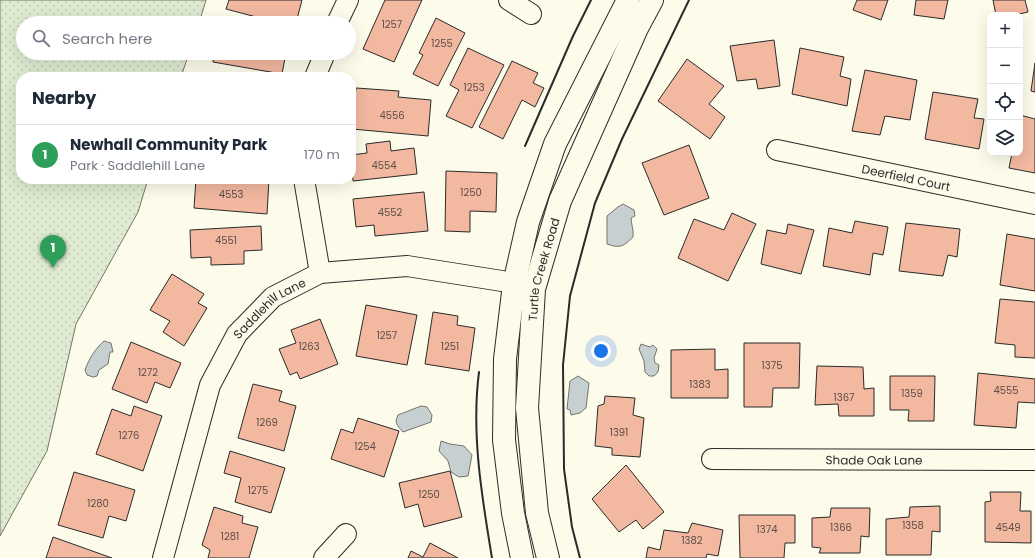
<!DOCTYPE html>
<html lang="en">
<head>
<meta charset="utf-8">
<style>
  body { margin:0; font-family:Poppins,sans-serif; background:#f2f2f3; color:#1f2937 }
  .controls { position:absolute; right:12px; top:12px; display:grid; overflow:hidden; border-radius:8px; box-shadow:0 4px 16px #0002 }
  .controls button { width:36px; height:36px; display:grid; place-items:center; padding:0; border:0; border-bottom:1px solid #e0e1e3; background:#fff; color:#1f2937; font:20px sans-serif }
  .you { position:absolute; left:601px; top:351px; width:14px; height:14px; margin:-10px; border:3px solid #fff; border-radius:50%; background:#1a73e8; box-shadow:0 0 0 6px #1a73e833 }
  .badge { display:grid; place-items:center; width:26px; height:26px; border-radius:50%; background:#db2777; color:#fff; font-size:13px; font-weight:700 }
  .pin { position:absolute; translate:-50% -33px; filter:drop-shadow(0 1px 2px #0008) }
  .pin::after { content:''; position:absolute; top:21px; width:14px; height:12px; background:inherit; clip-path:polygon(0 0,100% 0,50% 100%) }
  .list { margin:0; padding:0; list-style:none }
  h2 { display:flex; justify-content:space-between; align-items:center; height:52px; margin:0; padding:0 16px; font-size:17px }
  h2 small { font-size:13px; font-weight:400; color:#747a83 }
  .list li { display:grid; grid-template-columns:26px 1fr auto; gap:12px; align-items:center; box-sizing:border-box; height:60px; padding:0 16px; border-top:1px solid #e0e1e3 }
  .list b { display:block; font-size:15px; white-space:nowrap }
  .list p { margin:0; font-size:13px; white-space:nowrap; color:#747a83 }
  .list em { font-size:13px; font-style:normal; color:#747a83 }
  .icon { flex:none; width:22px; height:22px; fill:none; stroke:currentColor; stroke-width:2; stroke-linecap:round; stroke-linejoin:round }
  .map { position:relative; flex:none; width:1035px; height:558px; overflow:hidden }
  .search { position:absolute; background:#fff; box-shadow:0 4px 16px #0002; left:16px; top:16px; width:340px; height:44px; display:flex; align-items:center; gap:10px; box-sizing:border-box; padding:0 14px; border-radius:22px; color:#747a83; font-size:15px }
  .panel { position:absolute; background:#fff; box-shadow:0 4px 16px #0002; left:16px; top:72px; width:340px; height:112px; border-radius:16px }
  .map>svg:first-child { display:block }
  .park { fill:url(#park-dots); stroke:#74746e }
  .water { fill:#c7d0d0; stroke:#74746e }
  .building { fill:#f2b8a0; stroke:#2b2b2b }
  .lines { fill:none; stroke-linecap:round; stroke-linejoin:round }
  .street-casing { stroke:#2b2b2b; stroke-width:22 }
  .secondary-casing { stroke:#2b2b2b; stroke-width:24 }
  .street { stroke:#fdfbea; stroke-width:20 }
  .secondary { stroke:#fdfbea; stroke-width:22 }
  .wall { stroke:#2b2b2b; stroke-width:2 }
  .labels { text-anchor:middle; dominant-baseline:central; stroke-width:3; stroke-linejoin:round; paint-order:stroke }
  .number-label { font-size:10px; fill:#5d4e48 }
  .street-label { font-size:12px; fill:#2b2b2b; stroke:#fdfbea }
</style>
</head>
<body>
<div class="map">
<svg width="1035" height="558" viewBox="0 0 1035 558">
  <defs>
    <pattern id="park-dots" width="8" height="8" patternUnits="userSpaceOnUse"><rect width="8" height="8" fill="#deebd1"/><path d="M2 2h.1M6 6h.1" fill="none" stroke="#bfcab4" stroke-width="1.8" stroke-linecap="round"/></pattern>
  </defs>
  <rect width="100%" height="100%" fill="#fdfbea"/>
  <!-- park -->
  <polygon class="park" points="0,0 206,0 199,23 23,23 23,53 189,53 181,77 21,77 21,179 148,179 138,212 76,324 47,451 0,536"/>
  <!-- water -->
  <g class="water">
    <path d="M623 204 634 210 635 216 631 218C631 224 634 230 633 237 624 246 620 249 607 244V216L618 207Z"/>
    <path d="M104 341 111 343 113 352H110L108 364 99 370 97 376 93 377 87 375 85 370C89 359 95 349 104 341Z"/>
    <polygon points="641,344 650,347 653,345 657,349 654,358 655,363 659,365 658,372 654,376 649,376 645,372 644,361 639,349"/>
    <polygon points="578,376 589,383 586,408 580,413 571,415 570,410 567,409 570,381"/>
    <path d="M421 406 427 407 432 415 431 422 403 432C397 425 394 423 398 415Z"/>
    <polygon points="441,441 450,444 464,446 472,455 468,476 459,477 451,472 448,461 439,451"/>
  </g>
  <!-- building -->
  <g class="building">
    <polygon points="229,0 302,0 296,23 279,23 226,9"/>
    <polygon points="385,0 422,0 394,62 363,49"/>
    <polygon points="857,0 888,0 881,20 853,10"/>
    <polygon points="916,0 948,0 944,19 914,15"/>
    <polygon points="993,0 1025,0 1028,12 1015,15 996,15"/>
    <polygon points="436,18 465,33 438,86 413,74 423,55 419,53"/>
    <polygon points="774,40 780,86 758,89 756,79 737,81 730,46"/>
    <polygon points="468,48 504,65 472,128 446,116 459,90 450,85"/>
    <polygon points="800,48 844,57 840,76 851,79 847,106 792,94"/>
    <polygon points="214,53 286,53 282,74 213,62"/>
    <polygon points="687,59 724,86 709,104 725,117 710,139 658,101"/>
    <polygon points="512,61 538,73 533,83 544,88 535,107 522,100 503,139 479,127"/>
    <polygon points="1035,63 1035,92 1031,91"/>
    <polygon points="865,70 917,80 910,120 885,116 880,135 852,131"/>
    <polygon points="356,88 399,91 398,97 431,100 428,136 352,129"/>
    <polygon points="933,92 978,99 974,118 984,119 979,149 925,139"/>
    <polygon points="1020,115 1035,119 1035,173 1009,168 1012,153 1020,153"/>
    <polygon points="390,141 391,151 414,148 417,174 353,181 351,155 367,153 366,144"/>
    <polygon points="689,145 709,198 664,215 642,163"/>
    <polygon points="446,171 497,173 496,212 470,211 470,232 445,231"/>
    <polygon points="196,179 269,179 267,214 194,208"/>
    <polygon points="424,192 428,231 375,236 374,225 356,227 353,199"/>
    <polygon points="732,213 756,224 728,281 678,258 694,219 724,230"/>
    <polygon points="855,221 888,227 883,255 873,253 870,275 823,266 829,228 852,233"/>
    <polygon points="906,223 960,229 957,257 948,255 943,276 899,271"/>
    <polygon points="788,224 814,230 801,274 761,264 767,230 786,234"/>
    <polygon points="261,226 262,250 244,251 244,264 211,265 211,257 191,258 190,230"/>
    <polygon points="1007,234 1035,239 1035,291 1000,285"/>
    <polygon points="172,274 204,294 198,303 207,308 184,346 163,332 170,321 150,310"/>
    <polygon points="1000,299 1035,302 1035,358 1015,357 1015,345 995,343"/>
    <polygon points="366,305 417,315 407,365 356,356"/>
    <polygon points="433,312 458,316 457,325 475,328 469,371 425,364"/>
    <polygon points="320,319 338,364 300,379 297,372 290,375 279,349 296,343 291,330"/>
    <polygon points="131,342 181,363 170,388 155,382 147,403 112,389"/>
    <polygon points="744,343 800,343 799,388 773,388 772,407 744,407"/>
    <polygon points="715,349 715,370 728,369 728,398 671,398 671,350"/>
    <polygon points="817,366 863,367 864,389 874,388 874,416 839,416 838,404 815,405"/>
    <polygon points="978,373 1035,379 1035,403 1018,402 1016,428 974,425"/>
    <polygon points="890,376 935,376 934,421 908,421 909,410 890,410"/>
    <polygon points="253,384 282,391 279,401 296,406 284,451 238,438"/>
    <polygon points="605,396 635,398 633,415 644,418 640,457 612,455 612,448 595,446 598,406 604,404"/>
    <polygon points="134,406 162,416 143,471 96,454 112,409 131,416"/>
    <polygon points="358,418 399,431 384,477 331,459 341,429 353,433"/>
    <polygon points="230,451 285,468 271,513 235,502 241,478 224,473"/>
    <polygon points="626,465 664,512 643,529 636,520 619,532 592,499"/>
    <polygon points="450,471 462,517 424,527 418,504 405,508 399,483"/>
    <polygon points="74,472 135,490 126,521 109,516 103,538 58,525"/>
    <polygon points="990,492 1021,492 1020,511 1031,511 1031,543 985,542 985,502 991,501"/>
    <polygon points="940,506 940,532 932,531 931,555 886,555 886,519 909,517 910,507"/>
    <polygon points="214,507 243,516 242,523 258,527 249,558 208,558 210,550 202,545"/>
    <polygon points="831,508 870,508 869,537 861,536 860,553 819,553 821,548 812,547 812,518 830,517"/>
    <polygon points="739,515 795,515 795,543 785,543 784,558 740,558"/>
    <polygon points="692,523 723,530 718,556 707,554 706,558 646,558 648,547 660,550 664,530 688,533"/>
    <polygon points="53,537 112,558 46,558"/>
    <polygon points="430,543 458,558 408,558 411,551 423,557"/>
  </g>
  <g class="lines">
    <!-- street casing -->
    <g class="street-casing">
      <g id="street">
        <polyline points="509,0 531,14"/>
        <polyline points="337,23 348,0"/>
        <polyline points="315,77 325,53"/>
        <path id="s1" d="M777 150 1035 204"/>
        <polyline points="304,179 320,273"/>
        <path id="s2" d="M712 459 1035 460"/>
        <path id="s3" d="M163 558 210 385 237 334 273 297 320 273 407 266 502 281 531 288"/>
        <polyline points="324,558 346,534"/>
      </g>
    </g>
    <!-- secondary casing -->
    <g class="secondary-casing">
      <g id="secondary">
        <polyline points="522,558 513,513 504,440 505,359 514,284 528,222 555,144 628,0"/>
        <path id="s4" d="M548 558 537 513 527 408 534 289 560 201 637 28 652 0"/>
      </g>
    </g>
    <!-- street -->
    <use href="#street" class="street"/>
    <!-- secondary -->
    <use href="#secondary" class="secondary"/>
    <!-- wall -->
    <g class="wall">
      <polyline points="525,146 573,36 591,0"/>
      <path d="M479 372C471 433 482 498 492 558"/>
      <polyline points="580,558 572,527 564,469 563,365 570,296 595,203 622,139 689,0"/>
    </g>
  </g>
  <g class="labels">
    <!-- number labels -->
    <g class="number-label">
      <text x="392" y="24">1257</text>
      <text x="442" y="43">1255</text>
      <text x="474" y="87">1253</text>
      <text x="392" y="115">4556</text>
      <text x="384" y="165">4554</text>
      <text x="471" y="192">1250</text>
      <text x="231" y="194">4553</text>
      <text x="390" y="212">4552</text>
      <text x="226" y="240">4551</text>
      <text x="387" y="335">1257</text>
      <text x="309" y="346">1263</text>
      <text x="450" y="346">1251</text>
      <text x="772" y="365">1375</text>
      <text x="148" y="372">1272</text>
      <text x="700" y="384">1383</text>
      <text x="1006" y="390">4555</text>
      <text x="912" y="393">1359</text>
      <text x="844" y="397">1367</text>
      <text x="267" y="422">1269</text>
      <text x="619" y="432">1391</text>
      <text x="129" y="435">1276</text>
      <text x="365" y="446">1254</text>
      <text x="258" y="490">1275</text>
      <text x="429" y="494">1250</text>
      <text x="98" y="503">1280</text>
      <text x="913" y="525">1358</text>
      <text x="841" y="527">1366</text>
      <text x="1008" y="527">4549</text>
      <text x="767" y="529">1374</text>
      <text x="230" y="536">1281</text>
      <text x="692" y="540">1382</text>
    </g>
    <!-- street labels -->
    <g class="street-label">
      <text stroke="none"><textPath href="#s1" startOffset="132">Deerfield Court</textPath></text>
      <text stroke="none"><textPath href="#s4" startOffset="292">Turtle Creek Road</textPath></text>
      <text stroke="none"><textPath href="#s3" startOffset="279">Saddlehill Lane</textPath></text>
      <text stroke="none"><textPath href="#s2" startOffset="162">Shade Oak Lane</textPath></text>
    </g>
  </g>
</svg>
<div class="controls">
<button>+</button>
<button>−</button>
<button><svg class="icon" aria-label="locate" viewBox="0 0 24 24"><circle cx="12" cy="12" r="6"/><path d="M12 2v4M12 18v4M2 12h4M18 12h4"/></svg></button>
<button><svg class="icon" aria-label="layers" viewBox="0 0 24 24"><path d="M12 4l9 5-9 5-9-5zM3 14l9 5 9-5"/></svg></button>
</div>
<div class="you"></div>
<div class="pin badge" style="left:53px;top:268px;background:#2e9e5b">1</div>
<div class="search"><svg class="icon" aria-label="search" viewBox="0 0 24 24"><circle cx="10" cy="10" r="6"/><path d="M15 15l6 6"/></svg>Search here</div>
<section class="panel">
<h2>Nearby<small></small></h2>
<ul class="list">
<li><span class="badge" style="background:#2e9e5b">1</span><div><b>Newhall Community Park</b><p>Park · Saddlehill Lane</p></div><em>170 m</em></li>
</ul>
</section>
</div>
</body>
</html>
